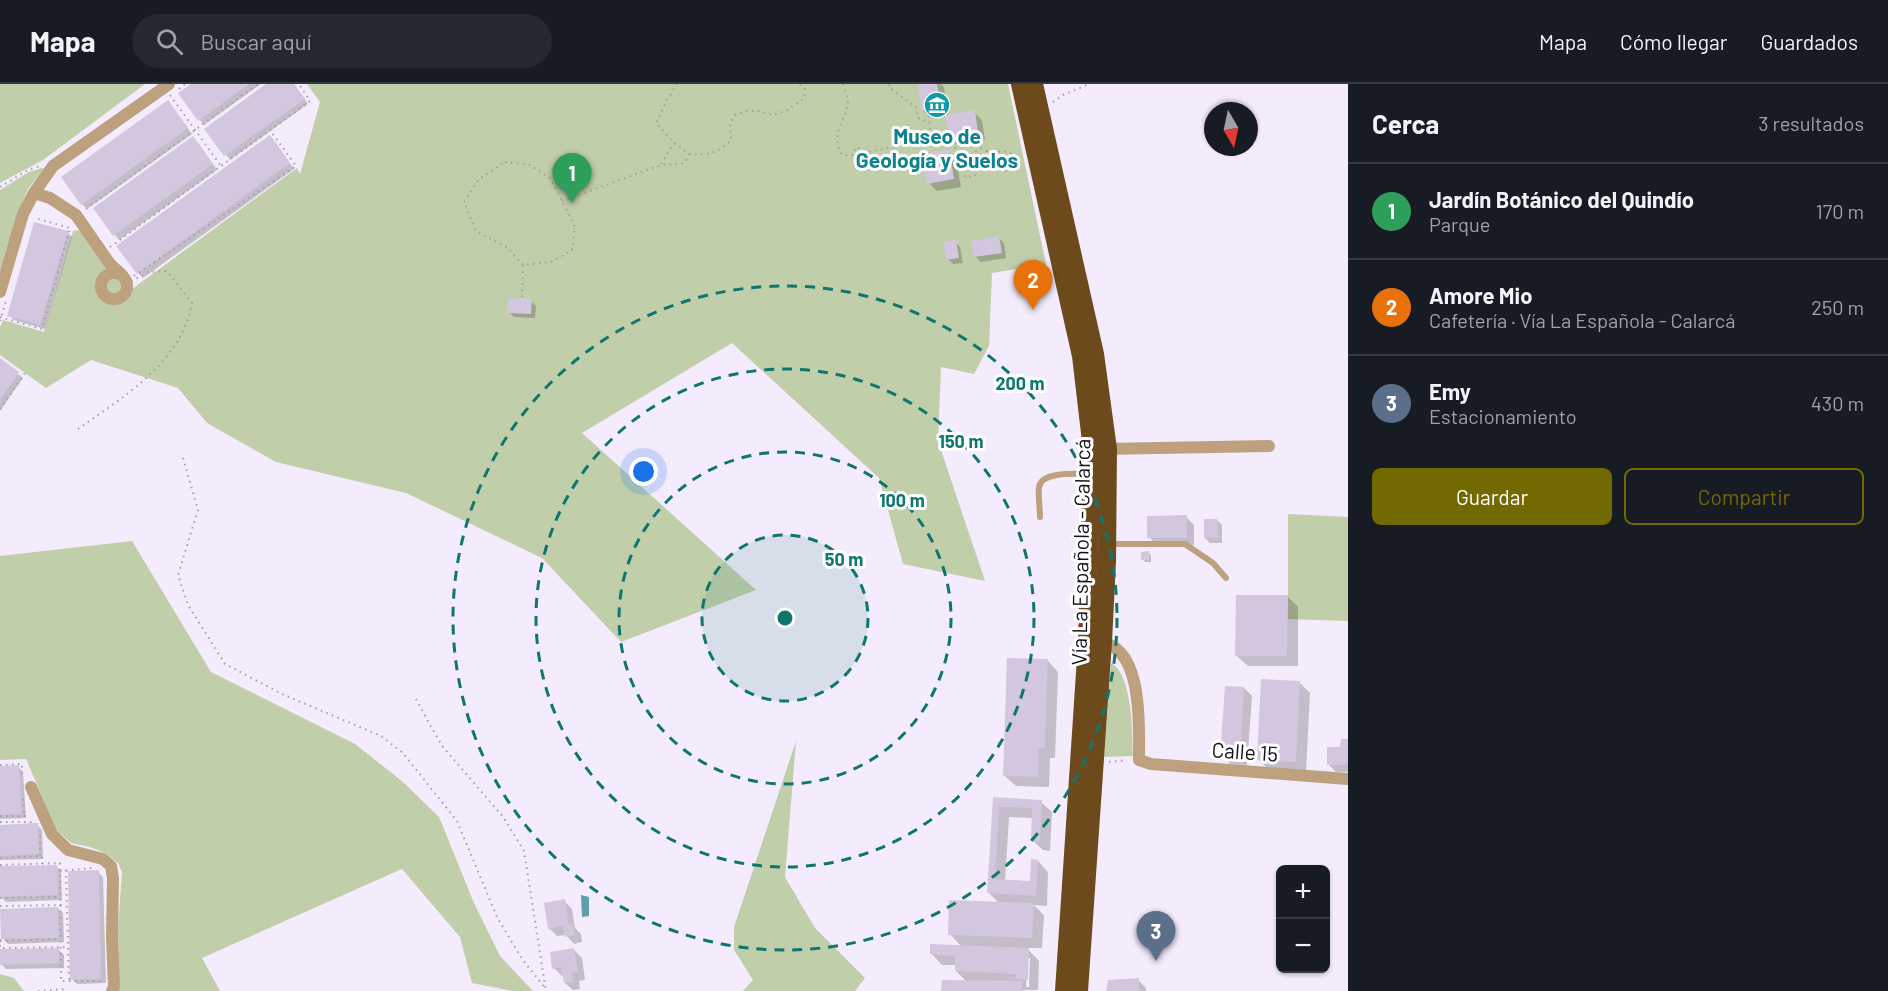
<!DOCTYPE html>
<html lang="es">
<head>
<meta charset="utf-8">
<style>
  body { margin:0; font-family:Barlow,sans-serif; background:#242831; color:#f1f3f6 }
  .controls { position:absolute; right:18px; bottom:18px; display:grid; overflow:hidden; border-radius:9px; box-shadow:0 2px 4px #0004 }
  .controls button { width:54px; height:54px; display:grid; place-items:center; padding:0; border:0; border-bottom:2px solid #363941; background:#171b24; color:#f1f3f6; font:30px sans-serif }
  .compass { position:absolute; left:1204px; top:18px; width:54px; height:54px; border-radius:50%; background:#171b24; box-shadow:0 2px 4px #0004; rotate:171deg }
  .you { position:absolute; left:644px; top:388px; width:21px; height:21px; margin:-15px; border:4px solid #fff; border-radius:50%; background:#1a73e8; box-shadow:0 0 0 9px #1a73e833 }
  .badge { display:grid; place-items:center; width:39px; height:39px; border-radius:50%; background:#736901; color:#fff; font-size:20px; font-weight:700 }
  .pin { position:absolute; translate:-50% -50px; filter:drop-shadow(0 2px 3px #0008) }
  .pin::after { content:''; position:absolute; top:32px; width:21px; height:18px; background:inherit; clip-path:polygon(0 0,100% 0,50% 100%) }
  .list { margin:0; padding:0; list-style:none }
  h2 { display:flex; justify-content:space-between; align-items:center; height:78px; margin:0; padding:0 24px; font-size:26px }
  h2 small { font-size:20px; font-weight:400; color:#9ea1a6 }
  .list li { display:grid; grid-template-columns:39px 1fr auto; gap:18px; align-items:center; box-sizing:border-box; height:96px; padding:0 24px; border-top:2px solid #363941 }
  .list b { display:block; font-size:22px; white-space:nowrap }
  .list p { margin:0; font-size:20px; white-space:nowrap; color:#9ea1a6 }
  .list em { font-size:20px; font-style:normal; color:#9ea1a6 }
  .actions { display:flex; gap:12px; padding:18px 24px }
  .actions a { flex:1; padding:14px 0; border:2px solid #736901; border-radius:9px; text-align:center; font-size:21px; color:#736901 }
  .actions .main { background:#736901; color:#fff }
  .icon { flex:none; width:33px; height:33px; fill:none; stroke:currentColor; stroke-width:2; stroke-linecap:round; stroke-linejoin:round }
  .map { position:relative; flex:none; width:1348px; height:907px; overflow:hidden }
  header { display:flex; align-items:center; gap:36px; box-sizing:border-box; height:84px; padding:0 30px; background:#171b24; border-bottom:2px solid #363941 }
  header strong { font-size:28px }
  nav { display:flex; gap:33px; margin-inline-start:auto; font-size:21px }
  .search { width:420px; height:54px; background:#242831; display:flex; align-items:center; gap:15px; box-sizing:border-box; padding:0 21px; border-radius:33px; color:#9ea1a6; font-size:22px }
  main { display:flex }
  aside { flex:1; background:#171b24 }
  .map>svg:first-child { display:block }
  .green { fill:#c1ceaa }
  .water { fill:#609eaf }
  .shadow { fill:#0003; fill-rule:evenodd }
  .building { fill:#d3c6df }
  .lines { fill:none; stroke-linecap:round; stroke-linejoin:round }
  .path { stroke:#a49daa; stroke-width:2; stroke-dasharray:1.5 4.5; stroke-linecap:butt }
  .lane { stroke:#bda07e; stroke-width:6 }
  .street { stroke:#bda07e; stroke-width:12 }
  .highway { stroke:#6d4a1c; stroke-width:18 }
  .ring { fill:none; stroke:#0f766e; stroke-width:3; stroke-dasharray:10 8 }
  .labels { text-anchor:middle; dominant-baseline:central; stroke-width:6; stroke-linejoin:round; paint-order:stroke }
  .culture-label { font-size:21px; font-weight:bold; fill:#0d838f; stroke:#fff }
  .street-label { font-size:21px; fill:#130f17; stroke:#fff }
  .centre { fill:#0f766e; stroke:#fff; stroke-width:3 }
  .ring-label { font-size:18px; text-anchor:middle; font-weight:bold; fill:#0f766e; stroke:#fff; stroke-width:6; stroke-linejoin:round; paint-order:stroke }
</style>
</head>
<body>
<header>
<strong>Mapa</strong>
<div class="search"><svg class="icon" aria-label="search" viewBox="0 0 24 24"><circle cx="10" cy="10" r="6"/><path d="M15 15l6 6"/></svg>Buscar aquí</div>
<nav><a>Mapa</a><a>Cómo llegar</a><a>Guardados</a></nav>
</header>
<main>
<div class="map">
<svg width="1348" height="907" viewBox="0 0 1348 907">
  <rect width="100%" height="100%" fill="#f4ecfc"/>
  <!-- green -->
  <g class="green">
    <polygon points="0,0 145,0 43,76 0,99"/>
    <path d="M307 0H1008L1046 180 992 189 989 262 974 290 941 283 938 357 985 497 903 480 879 394 732 259 582 349 756 506 621 558 542 474 406 409 276 378 207 339 178 304 91 276 46 304 0 271V243L3 236 44 248 73 147 80 146 107 183C87 204 101 229 128 215L132 205 297 84 300 90 320 18Z"/>
    <polygon points="42,84 44,85 28,105 18,129 0,186 0,106 29,88"/>
    <circle cx="114" cy="202" r="7"/>
    <polygon points="1288,430 1348,433 1348,537 1288,535"/>
    <polygon points="132,457 211,588 355,660 403,698 439,733 474,819 500,872 533,907 512,907 472,899 460,853 402,785 202,874 220,907 119,907 118,845 122,788 118,779 107,770 90,763 71,759 56,745 26,675 0,676 0,472"/>
    <path d="M1111 579C1133 591 1132 649 1133 672L1104 673Z"/>
    <polygon points="796,657 785,793 815,844 865,894 855,907 743,907 753,896 734,866 734,843"/>
    <polygon points="0,890 14,894 24,907 0,907"/>
  </g>
  <!-- water -->
  <polygon class="water" points="581,811 589,813 589,832 582,833"/>
  <!-- shadow -->
  <g class="shadow">
    <polygon points="193,0 261,0 204,41 200,36"/>
    <polygon points="269,0 294,0 308,20 230,76 206,45"/>
    <polygon points="919,0 940,0 944,3 948,32 974,28 982,36 985,56 958,61 950,53 947,32 931,34 923,27"/>
    <polygon points="172,23 192,50 87,125 82,120"/>
    <polygon points="275,58 294,85 143,194 138,189"/>
    <polygon points="198,59 217,86 119,156 95,125"/>
    <polygon points="948,67 956,75 961,103 937,107 929,99"/>
    <polygon points="67,148 72,153 45,245 14,236 9,231"/>
    <polygon points="999,154 1004,159 1006,174 981,178 976,173"/>
    <polygon points="955,158 960,163 963,179 953,180 948,175"/>
    <polygon points="531,217 536,222 535,234 514,233 509,228"/>
    <polygon points="0,276 23,294 0,327"/>
    <polygon points="1186,433 1194,441 1194,461 1157,461 1149,453"/>
    <polygon points="1217,436 1222,441 1222,459 1210,459 1205,454"/>
    <polygon points="1149,469 1151,471 1151,478 1145,478 1143,476"/>
    <polygon points="1287,512 1298,523 1298,582 1248,582 1237,572"/>
    <polygon points="1048,577 1058,588 1055,674 1050,674 1049,703 1016,702 1005,692"/>
    <polygon points="1299,598 1310,609 1306,688 1270,687 1259,676"/>
    <polygon points="1244,604 1252,612 1247,681 1230,680 1222,672"/>
    <polygon points="1342,657 1348,657 1348,688 1336,688 1328,680 1342,665"/>
    <polygon points="0,683 18,683 23,688 26,734 0,735"/>
    <path d="M994 715 1041 718 1052 728 1050 767 1043 766 1032 756 1033 734 1009 733 1005 797 1031 798 1038 777 1048 788 1047 822 1034 821 1044 831 1042 864H1027L1039 877 1038 906 943 907 967 898 956 887V881H942L932 870 962 863 950 850 999 819 989 809ZM1027 874H1030L1029 903H1026Z"/>
    <polygon points="37,741 42,746 43,775 0,776 0,742"/>
    <polygon points="56,782 61,787 62,816 6,818 1,813"/>
    <polygon points="98,788 103,793 106,899 77,900 72,895"/>
    <polygon points="564,817 572,825 575,844 581,850 582,858 574,860 566,851 557,852 549,844"/>
    <polygon points="58,824 63,829 64,858 8,860 3,855"/>
    <polygon points="59,866 64,871 64,884 6,885 1,880"/>
    <polygon points="574,866 582,874 585,896 579,897 580,905 573,906 565,899 564,891 562,892 554,884"/>
    <polygon points="1138,896 1146,904 1146,907 1107,907"/>
  </g>
  <!-- building -->
  <g class="building">
    <polygon points="191,0 249,0 198,37 178,9"/>
    <polygon points="266,0 294,0 305,15 224,72 204,45"/>
    <polygon points="918,0 937,0 941,24 922,27"/>
    <polygon points="168,16 188,44 81,121 61,93"/>
    <polygon points="975,26 978,49 949,53 945,31"/>
    <polygon points="270,51 290,79 137,190 116,162"/>
    <polygon points="193,52 213,80 113,152 93,124"/>
    <polygon points="949,65 954,95 927,100 922,70"/>
    <polygon points="34,138 68,147 40,241 7,232"/>
    <polygon points="999,152 1002,169 974,173 971,157"/>
    <polygon points="956,156 959,174 946,176 943,158"/>
    <polygon points="508,214 532,215 531,230 507,229"/>
    <polygon points="0,274 19,288 0,316"/>
    <polygon points="1187,431 1187,454 1147,454 1147,432"/>
    <polygon points="1204,435 1217,435 1218,454 1204,454"/>
    <polygon points="1149,467 1149,476 1141,476 1141,468"/>
    <polygon points="1236,511 1288,511 1287,572 1235,572"/>
    <polygon points="1007,574 1048,575 1045,664 1039,664 1038,693 1003,692"/>
    <polygon points="1261,595 1300,597 1296,678 1257,676"/>
    <polygon points="1225,602 1244,603 1240,674 1220,673"/>
    <polygon points="1341,655 1348,655 1348,678 1344,681 1327,681 1327,663 1340,663"/>
    <polygon points="19,681 22,730 0,731 0,682"/>
    <polygon points="993,713 1042,716 1040,757 1031,756 1032,724 999,723 995,795 1030,797 1031,775 1038,776 1036,812 987,809"/>
    <polygon points="38,739 39,770 0,772 0,741"/>
    <polygon points="57,781 58,811 0,813 0,782"/>
    <polygon points="99,786 101,895 70,896 68,787"/>
    <polygon points="565,815 569,841 573,840 575,851 565,853 563,842 548,845 544,819"/>
    <polygon points="949,816 1034,819 1032,854 948,851"/>
    <polygon points="58,823 59,854 1,855 0,825"/>
    <polygon points="930,860 1029,864 1028,896 1015,895 1016,890 955,887 955,872 930,870"/>
    <polygon points="59,864 59,879 0,881 0,865"/>
    <polygon points="574,864 578,888 572,889 573,898 564,899 561,883 552,885 550,868"/>
    <polygon points="1139,894 1139,907 1106,907 1108,896"/>
    <polygon points="942,896 1022,897 1022,907 941,907"/>
  </g>
  <g class="lines">
    <!-- path -->
    <g class="path">
      <path d="M843 0C845 6 848 13 848 19 847 37 829 47 842 71H853L856 63 867 68 894 63 895 55 931 54 953 60 961 75 965 93 975 92 976 61 986 67 998 86 1009 87 1015 77 1010 68 986 67"/>
      <polyline points="889,0 890,4 917,24 918,34 930,38"/>
      <polyline points="179,5 185,0"/>
      <polyline points="170,11 221,82"/>
      <polyline points="1053,18 1063,11 1089,0"/>
      <polyline points="928,26 931,54"/>
      <polyline points="955,60 976,61"/>
      <path d="M689 70C708 71 717 70 731 56L730 40 735 31 747 27H760L772 31 786 27 804 14 805 5 799 0"/>
      <polygon points="505,78 530,81 551,95 575,143 572,166 551,178 523,181 508,164 476,147 464,118 479,95"/>
      <polyline points="661,80 674,59"/>
      <polyline points="0,103 28,86 40,82"/>
      <polyline points="562,117 661,81 685,79 689,70 674,59 656,39 667,16 677,0"/>
      <polyline points="86,125 258,0"/>
      <polyline points="110,163 310,17 299,0"/>
      <polyline points="134,192 296,82 270,46"/>
      <polyline points="522,213 523,181"/>
      <polyline points="0,233 42,245 70,144 35,134"/>
      <polyline points="0,237 6,217"/>
      <polyline points="0,325 25,289"/>
      <path d="M78 345C123 313 182 278 192 219L167 187 148 188 132 197"/>
      <polyline points="183,374 198,426 178,491 188,521 225,580 282,610 381,652 403,669 457,737 497,833 522,875 546,905"/>
      <polyline points="416,615 430,641 443,663 504,734 524,767 546,907"/>
      <polyline points="1109,678 1127,676"/>
      <polyline points="0,681 22,680 22,694"/>
      <polyline points="23,715 24,732"/>
      <polyline points="0,732 30,732"/>
      <polyline points="0,738 33,738"/>
      <polyline points="40,752 40,772"/>
      <polyline points="0,774 40,772 42,773 42,780"/>
      <polyline points="0,781 60,779 61,897 101,897"/>
      <polyline points="66,786 69,897"/>
      <polyline points="60,787 92,784"/>
      <polyline points="0,814 60,813"/>
      <polyline points="0,822 66,821"/>
      <polyline points="0,855 0,864 68,863"/>
      <polyline points="0,857 60,855"/>
      <polyline points="38,907 66,905"/>
    </g>
    <!-- lane -->
    <g class="lane">
      <path d="M1040 433C1040 424 1038 413 1039 403 1042 387 1076 390 1089 390"/>
      <polyline points="1110,460 1185,460 1213,479 1226,494"/>
    </g>
    <!-- street -->
    <g class="street">
      <polyline points="34,109 50,114 76,131 110,180 122,191"/>
      <circle cx="114" cy="202" r="13"/>
      <polyline points="0,208 23,130 34,109 53,82 169,0"/>
      <polyline points="1103,365 1269,362"/>
      <path d="M1098 558C1144 560 1139 644 1139 676L1151 680 1348 695"/>
      <polyline points="31,703 52,750 68,766 103,775 111,782 113,794 112,853 114,903 112,907"/>
    </g>
    <!-- highway -->
    <g class="highway">
      <polyline points="1020,0 1081,272 1092,366 1087,558 1064,907"/>
      <polyline points="1034,0 1095,270 1108,365 1107,477 1103,558 1079,907"/>
    </g>
  </g>
  <!-- distance rings -->
  <circle cx="785" cy="534" r="83" fill="#0f766e" fill-opacity=".12"/>
  <g class="ring">
    <circle cx="785" cy="534" r="83"/>
    <circle cx="785" cy="534" r="166"/>
    <circle cx="785" cy="534" r="249"/>
    <circle cx="785" cy="534" r="332"/>
  </g>
  <!-- icons -->
  <defs>
    <g id="museum-disc" transform="scale(1.35)"><circle r="9.5" fill="#0f9aa8" stroke="#fff"/><path d="M0-6L6-3V-2H-6V-3ZM-5-1h2V3h-2ZM-1-1h2V3h-2ZM3-1h2V3H3ZM-6 4H6V6H-6Z" fill="#fff"/></g>
  </defs>
  <g fill-rule="evenodd">
    <use href="#museum-disc" x="937" y="21"/>
  </g>
  <g class="labels">
    <!-- culture labels -->
    <g class="culture-label">
      <text x="937" y="51">Museo de<tspan x="937" dy="24">Geología y Suelos</tspan></text>
    </g>
    <!-- street labels -->
    <g class="street-label">
      <text transform="translate(1080 468) rotate(-89)">Vía La Española - Calarcá</text>
      <text transform="translate(1245 667) rotate(4)">Calle 15</text>
    </g>
  </g>
  <circle cx="785" cy="534" r="9" class="centre"/>
  <g class="ring-label">
    <text x="1020" y="306">200 m</text>
    <text x="961" y="364">150 m</text>
    <text x="902" y="423">100 m</text>
    <text x="844" y="482">50 m</text>
  </g>
</svg>
<div class="controls">
<button>+</button>
<button>−</button>
</div>
<svg class="compass" viewBox="-18 -18 36 36"><path d="M0-13l5 13h-10z" fill="#e53935"/><path d="M0 13l5-13h-10z" fill="#9ea1a6"/></svg>
<div class="you"></div>
<div class="pin badge" style="left:572px;top:119px;background:#2e9e5b">1</div>
<div class="pin badge" style="left:1033px;top:226px;background:#e8710a">2</div>
<div class="pin badge" style="left:1156px;top:877px;background:#5c6f8a">3</div>
</div>
<aside>
<h2>Cerca<small>3 resultados</small></h2>
<ul class="list">
<li><span class="badge" style="background:#2e9e5b">1</span><div><b>Jardín Botánico del Quindío</b><p>Parque</p></div><em>170 m</em></li>
<li><span class="badge" style="background:#e8710a">2</span><div><b>Amore Mio</b><p>Cafetería · Vía La Española - Calarcá</p></div><em>250 m</em></li>
<li><span class="badge" style="background:#5c6f8a">3</span><div><b>Emy</b><p>Estacionamiento</p></div><em>430 m</em></li>
</ul>
<div class="actions"><a class="main">Guardar</a><a>Compartir</a></div>
</aside>
</main>
</body>
</html>
